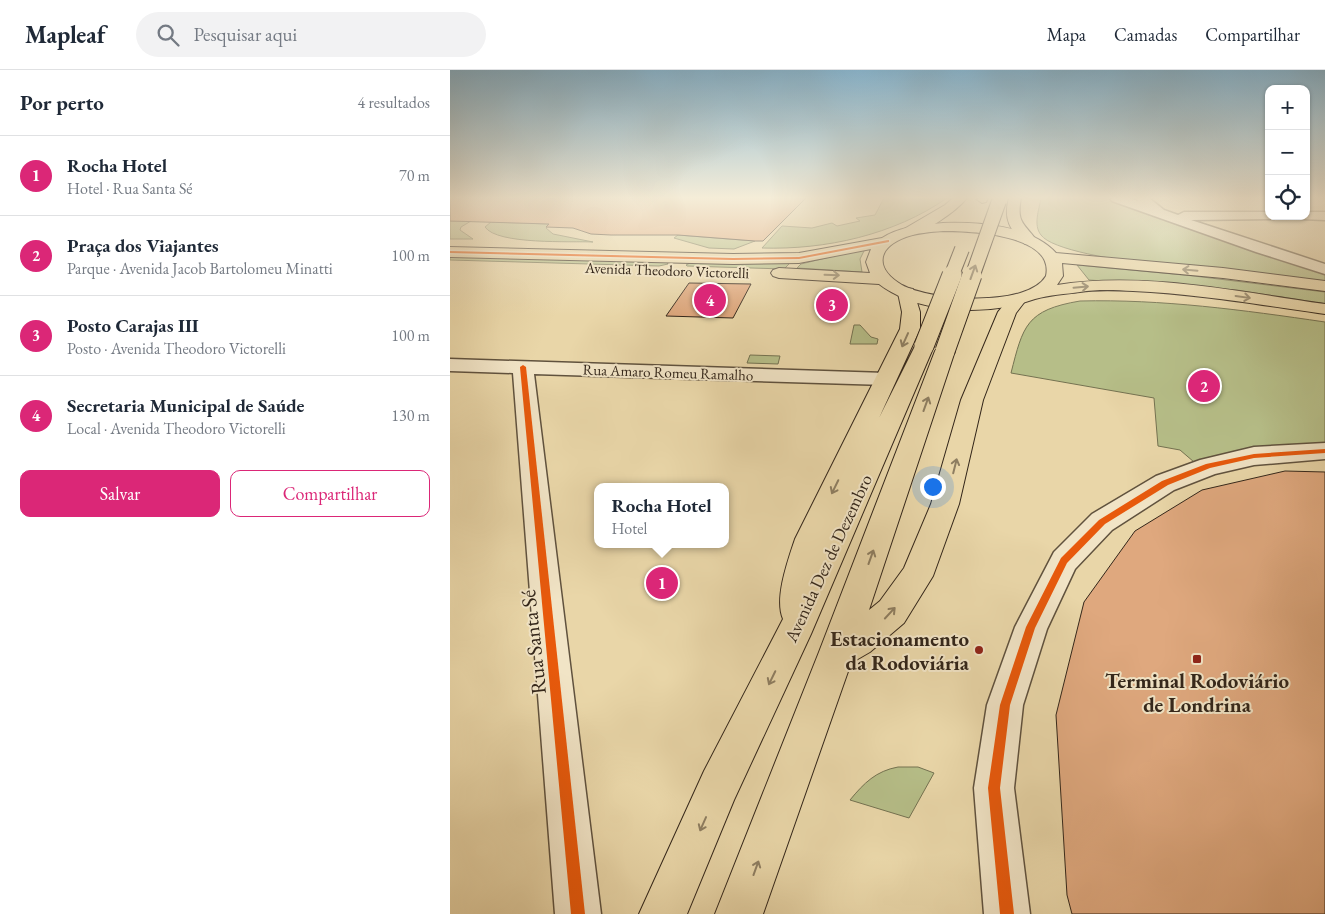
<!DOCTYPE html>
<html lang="pt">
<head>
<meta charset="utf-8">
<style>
  body { margin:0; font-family:"EB Garamond",serif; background:#f2f2f3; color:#1f2937 }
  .controls { position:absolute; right:15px; top:15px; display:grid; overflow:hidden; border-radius:10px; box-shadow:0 1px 4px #0004 }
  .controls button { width:45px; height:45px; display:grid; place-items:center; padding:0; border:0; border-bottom:1px solid #e0e1e3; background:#fff; color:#1f2937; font:25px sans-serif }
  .you { position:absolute; left:482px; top:416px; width:18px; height:18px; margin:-12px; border:4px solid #fff; border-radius:50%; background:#1a73e8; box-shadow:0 0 0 8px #1a73e833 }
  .badge { display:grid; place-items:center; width:32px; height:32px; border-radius:50%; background:#db2777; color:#fff; font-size:16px; font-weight:700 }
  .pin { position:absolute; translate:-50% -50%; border:2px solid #fff; box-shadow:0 1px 5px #0006 }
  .popup { position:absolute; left:144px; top:413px; width:135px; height:65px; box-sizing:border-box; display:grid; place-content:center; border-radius:10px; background:#fff; filter:drop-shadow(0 1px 4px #0005); font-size:16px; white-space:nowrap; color:#747a83 }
  .popup b { font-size:19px; color:#1f2937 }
  .popup::after { content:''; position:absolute; left:50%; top:100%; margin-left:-10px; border:10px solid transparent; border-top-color:#fff }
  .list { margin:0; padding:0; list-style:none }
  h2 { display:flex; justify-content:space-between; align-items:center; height:65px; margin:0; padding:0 20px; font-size:21px }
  h2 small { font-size:16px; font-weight:400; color:#747a83 }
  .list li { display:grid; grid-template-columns:32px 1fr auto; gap:15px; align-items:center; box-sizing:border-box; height:80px; padding:0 20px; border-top:1px solid #e0e1e3 }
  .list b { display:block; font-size:19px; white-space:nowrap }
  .list p { margin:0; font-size:16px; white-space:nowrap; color:#747a83 }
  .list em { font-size:16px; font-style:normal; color:#747a83 }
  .actions { display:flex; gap:10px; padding:15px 20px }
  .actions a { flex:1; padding:11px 0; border:1px solid #db2777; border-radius:10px; text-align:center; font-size:18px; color:#db2777 }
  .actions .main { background:#db2777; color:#fff }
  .icon { flex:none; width:28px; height:28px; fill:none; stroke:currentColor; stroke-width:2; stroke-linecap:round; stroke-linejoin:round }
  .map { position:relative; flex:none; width:875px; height:844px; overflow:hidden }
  header { display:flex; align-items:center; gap:30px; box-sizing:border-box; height:70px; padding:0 25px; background:#fff; border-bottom:1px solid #e0e1e3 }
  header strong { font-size:24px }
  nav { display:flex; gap:28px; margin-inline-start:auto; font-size:18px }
  .search { width:350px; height:45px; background:#f2f2f3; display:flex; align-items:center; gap:12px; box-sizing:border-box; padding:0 18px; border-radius:28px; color:#747a83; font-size:19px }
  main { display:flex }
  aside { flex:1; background:#fff }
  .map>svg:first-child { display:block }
  .green { fill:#b6be88; stroke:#747251 }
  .building { fill:#dfa87e; stroke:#33261a }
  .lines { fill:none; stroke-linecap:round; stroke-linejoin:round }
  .minor-casing { stroke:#60523e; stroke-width:3 }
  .major-casing { stroke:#33261a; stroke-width:2 }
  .highway-casing { stroke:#33261a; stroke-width:2 }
  .minor { fill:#f1e4c6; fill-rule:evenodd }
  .major { fill:#e9d6a8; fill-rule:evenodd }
  .highway { fill:#e9d6a8; fill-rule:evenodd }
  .highway-bridge-far1-casing { stroke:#33261a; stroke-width:16; stroke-linecap:butt }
  .highway-bridge-casing { stroke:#33261a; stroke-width:21; stroke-linecap:butt }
  .highway-bridge-far1 { stroke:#e9d6a8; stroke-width:14 }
  .highway-bridge { stroke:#e9d6a8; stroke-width:19 }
  .cycleway-casing { stroke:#f1e4c6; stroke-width:3 }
  .cycleway { fill:#e8590c; fill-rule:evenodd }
  .oneway { stroke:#8e7e61 }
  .poi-dot { fill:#8f2418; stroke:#f1e4c6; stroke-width:2 }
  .labels { text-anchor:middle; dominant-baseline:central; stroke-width:4; stroke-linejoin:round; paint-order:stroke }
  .far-street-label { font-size:15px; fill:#33261a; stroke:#f1e4c6 }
  .street-label { font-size:18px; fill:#33261a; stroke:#f1e4c6 }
  .near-poi-label { font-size:21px; font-weight:bold; fill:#33261a; stroke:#f1e4c6; text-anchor:end }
  .near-street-label { font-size:21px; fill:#33261a; stroke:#f1e4c6 }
</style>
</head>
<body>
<header>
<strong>Mapleaf</strong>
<div class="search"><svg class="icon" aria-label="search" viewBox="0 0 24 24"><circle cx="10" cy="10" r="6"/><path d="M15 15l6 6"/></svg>Pesquisar aqui</div>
<nav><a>Mapa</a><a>Camadas</a><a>Compartilhar</a></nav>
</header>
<main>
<aside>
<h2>Por perto<small>4 resultados</small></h2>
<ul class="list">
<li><span class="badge">1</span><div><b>Rocha Hotel</b><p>Hotel · Rua Santa Sé</p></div><em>70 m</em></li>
<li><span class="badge">2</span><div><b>Praça dos Viajantes</b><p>Parque · Avenida Jacob Bartolomeu Minatti</p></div><em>100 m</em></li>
<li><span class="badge">3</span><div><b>Posto Carajas III</b><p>Posto · Avenida Theodoro Victorelli</p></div><em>100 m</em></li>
<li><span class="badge">4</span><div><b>Secretaria Municipal de Saúde</b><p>Local · Avenida Theodoro Victorelli</p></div><em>130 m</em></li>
</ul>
<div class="actions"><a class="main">Salvar</a><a>Compartilhar</a></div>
</aside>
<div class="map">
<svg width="875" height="844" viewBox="0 0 875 844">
  <rect width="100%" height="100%" fill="#e9d6a8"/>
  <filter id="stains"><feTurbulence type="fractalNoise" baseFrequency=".004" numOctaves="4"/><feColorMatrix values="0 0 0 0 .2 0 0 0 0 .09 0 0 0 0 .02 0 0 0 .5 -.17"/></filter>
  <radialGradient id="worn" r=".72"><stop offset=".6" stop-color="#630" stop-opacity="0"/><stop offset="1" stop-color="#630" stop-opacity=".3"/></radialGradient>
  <!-- green -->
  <g class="green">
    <path d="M434 128H497C444 165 375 180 312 178L332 156 362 158 382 153 387 156 410 151 406 148 425 145Z"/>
    <path d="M591 128H661L875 203V211C830 207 612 194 591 165 583 155 589 140 591 128Z"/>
    <polygon points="0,151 21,151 11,157 10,160 23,169 0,169"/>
    <path d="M41 152 99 154 96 158 103 164 143 172C122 171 47 175 35 157Z"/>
    <polygon points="228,165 305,171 284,179 259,178 224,168"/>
    <polygon points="413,179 415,179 410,189 412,202 347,198 351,194"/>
    <polygon points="0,186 216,192 218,194 209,196 0,190"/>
    <polygon points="240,193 340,193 334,199 237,196 236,195"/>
    <polygon points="627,195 744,206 875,222 875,234 787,220 639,210"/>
    <path d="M630 231C712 229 793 240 875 252V377L780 384 744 392 730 380 708 376 704 328 561 303C573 256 576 240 630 231Z"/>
    <polygon points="404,255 410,255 421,267 428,269 427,274 400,274"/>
    <polygon points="300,285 330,286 328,294 297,293"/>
    <path d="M448 697H468L484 703 459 748 400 730C414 713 426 701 448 697Z"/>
  </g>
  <!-- building -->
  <g class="building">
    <polygon points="0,128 356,128 313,171 305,171 228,165 161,165 141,164 123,158 96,157 99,154 0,151"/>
    <polygon points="239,213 301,214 283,248 216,246"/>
    <polygon points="835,401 875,402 875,844 622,844 617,825 606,645 634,532 685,461 752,420"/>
  </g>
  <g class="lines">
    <!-- minor casing -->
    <g class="minor-casing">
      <g id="minor">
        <polygon points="660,128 679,128 688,131 685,128 699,128 714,140 728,145 734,142 819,142 819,146 825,146 824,149 741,150 875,194 875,204 806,182 662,131"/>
        <polygon points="856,142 875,142 875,150 851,149 850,146 856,146"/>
        <polygon points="0,289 436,303 443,305 446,309 443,313 436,315 84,304 151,844 105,844 63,303 0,301"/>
        <polygon points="875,373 875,389 804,395 765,404 724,420 662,460 625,499 597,559 573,635 564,718 580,844 534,844 524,718 537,635 565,557 604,482 642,444 706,406 750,390 804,377"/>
      </g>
    </g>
    <!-- major casing -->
    <g class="major-casing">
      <path id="major" d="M493 153C527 152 581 155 606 183L773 198 875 211V221L773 208 612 193 613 206 607 215C693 201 790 222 875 234V244C811 235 748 224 683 221 666 220 647 219 630 222 616 224 599 225 585 229 576 232 566 235 556 237 515 244 463 240 429 214L329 208 323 206 321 203 323 200 329 198 420 203 416 192 421 179 349 193 283 194 0 187V177L283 184 349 183 432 168C450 156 473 155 493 153ZM493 161C519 161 605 164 596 206 577 238 481 231 452 215 425 199 426 178 456 167 467 163 480 162 493 161Z"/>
    </g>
    <!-- highway casing -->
    <g class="highway-casing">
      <g id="highway">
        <path d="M503 128H517C508 140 468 169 454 165L452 162 454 159 495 135Z"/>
        <polygon points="538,128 536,132 532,133 526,129"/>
        <path d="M559 128H571C566 154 575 153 587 171L585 174H575C560 160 553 149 559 128Z"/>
        <path d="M457 218 463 219 470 242V259L429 348 467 272 474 270 481 272 484 276 361 564 284 730 237 844H189L254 701 333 549C324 529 338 490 345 469L450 259 452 242 448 223 451 219Z"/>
        <polygon points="567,225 573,226 576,230 566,243 533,330 509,434 483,506 454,553 420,582 401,593 313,844 265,844 369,582 485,281 488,277 495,275 502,277 505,281 419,540 430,531 454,498 481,434 511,330 548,242 561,226"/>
      </g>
    </g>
    <!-- minor -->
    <use href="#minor" class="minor"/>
    <!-- major -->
    <use href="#major" class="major"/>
    <!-- highway -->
    <use href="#highway" class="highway"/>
    <!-- highway-bridge-far1 casing -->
    <g class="highway-bridge-far1-casing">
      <g id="highway-bridge-far1">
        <polyline points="501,207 512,179"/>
        <polyline points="522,207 549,131"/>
      </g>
    </g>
    <!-- highway-bridge casing -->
    <g class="highway-bridge-casing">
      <g id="highway-bridge">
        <polyline points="474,276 502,205"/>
        <polyline points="495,281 522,205"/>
      </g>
    </g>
    <!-- highway-bridge-far1 -->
    <use href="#highway-bridge-far1" class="highway-bridge-far1"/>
    <!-- highway-bridge -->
    <use href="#highway-bridge" class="highway-bridge"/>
    <!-- cycleway casing -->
    <g class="cycleway-casing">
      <g id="cycleway">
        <polygon points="438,170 439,170 439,172 349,189 283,190 0,183 0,181 283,188 349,187"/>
        <polygon points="73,295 76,297 135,844 121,844 70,297"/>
        <polygon points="875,379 875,383 804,388 760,398 718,415 655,454 617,493 585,558 560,635 550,718 564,844 550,844 538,718 550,635 576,557 611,488 649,450 712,411 756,394 804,384"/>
      </g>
    </g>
    <!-- cycleway -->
    <use href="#cycleway" class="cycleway"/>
  </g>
  <!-- one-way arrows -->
  <defs><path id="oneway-shaft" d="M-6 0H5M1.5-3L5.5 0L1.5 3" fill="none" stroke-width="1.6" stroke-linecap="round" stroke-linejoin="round" transform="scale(1.25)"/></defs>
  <g class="oneway">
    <use href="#oneway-shaft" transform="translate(740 200) rotate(-175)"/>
    <use href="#oneway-shaft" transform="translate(523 202) rotate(-70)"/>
    <use href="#oneway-shaft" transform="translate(382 205) rotate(2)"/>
    <use href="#oneway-shaft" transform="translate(631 217) rotate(-5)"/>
    <use href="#oneway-shaft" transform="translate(793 227) rotate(8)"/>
    <use href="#oneway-shaft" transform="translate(455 270) rotate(114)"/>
    <use href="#oneway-shaft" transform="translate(476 334) rotate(-70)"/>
    <use href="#oneway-shaft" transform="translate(505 396) rotate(-76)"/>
    <use href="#oneway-shaft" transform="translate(385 417) rotate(116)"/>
    <use href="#oneway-shaft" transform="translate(421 487) rotate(-70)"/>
    <use href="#oneway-shaft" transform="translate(440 543) rotate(-47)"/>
    <use href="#oneway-shaft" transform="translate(322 608) rotate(116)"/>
    <use href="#oneway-shaft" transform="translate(253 754) rotate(114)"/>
    <use href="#oneway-shaft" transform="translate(306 798) rotate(-70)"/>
  </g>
  <!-- sky -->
  <linearGradient id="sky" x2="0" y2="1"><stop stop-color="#88b6d0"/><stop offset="0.52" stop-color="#f5edd8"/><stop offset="1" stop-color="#f5edd8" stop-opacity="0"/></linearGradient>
  <rect width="875" height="246" fill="url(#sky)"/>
  <!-- markers -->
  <g class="poi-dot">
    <circle cx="529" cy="580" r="5"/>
    <rect x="742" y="584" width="10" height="10" rx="2.5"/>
  </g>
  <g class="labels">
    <!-- far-street labels -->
    <g class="far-street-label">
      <text transform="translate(217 200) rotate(2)">Avenida Theodoro Victorelli</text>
      <text transform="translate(218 302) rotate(2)">Rua Amaro Romeu Ramalho</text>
    </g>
    <!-- street labels -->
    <g class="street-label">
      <text transform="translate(378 488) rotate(-65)">Avenida Dez de Dezembro</text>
    </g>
    <!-- near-poi labels -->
    <g class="near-poi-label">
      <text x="519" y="568">Estacionamento<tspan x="519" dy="24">da Rodoviária</tspan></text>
      <text x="747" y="610" text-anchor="middle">Terminal Rodoviário<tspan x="747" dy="24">de Londrina</tspan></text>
    </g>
    <!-- near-street labels -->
    <g class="near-street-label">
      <text transform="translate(83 572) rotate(-96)">Rua Santa Sé</text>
    </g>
  </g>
  <rect width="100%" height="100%" filter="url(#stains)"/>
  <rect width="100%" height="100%" fill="url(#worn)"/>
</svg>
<div class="controls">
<button>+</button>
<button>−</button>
<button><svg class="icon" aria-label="locate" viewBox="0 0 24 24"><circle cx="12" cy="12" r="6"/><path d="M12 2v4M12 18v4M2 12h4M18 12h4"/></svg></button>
</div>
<div class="you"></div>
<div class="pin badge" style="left:212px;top:513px">1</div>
<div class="popup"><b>Rocha Hotel</b>Hotel</div>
<div class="pin badge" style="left:754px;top:316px">2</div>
<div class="pin badge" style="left:382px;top:235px">3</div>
<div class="pin badge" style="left:260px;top:230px">4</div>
</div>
</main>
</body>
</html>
